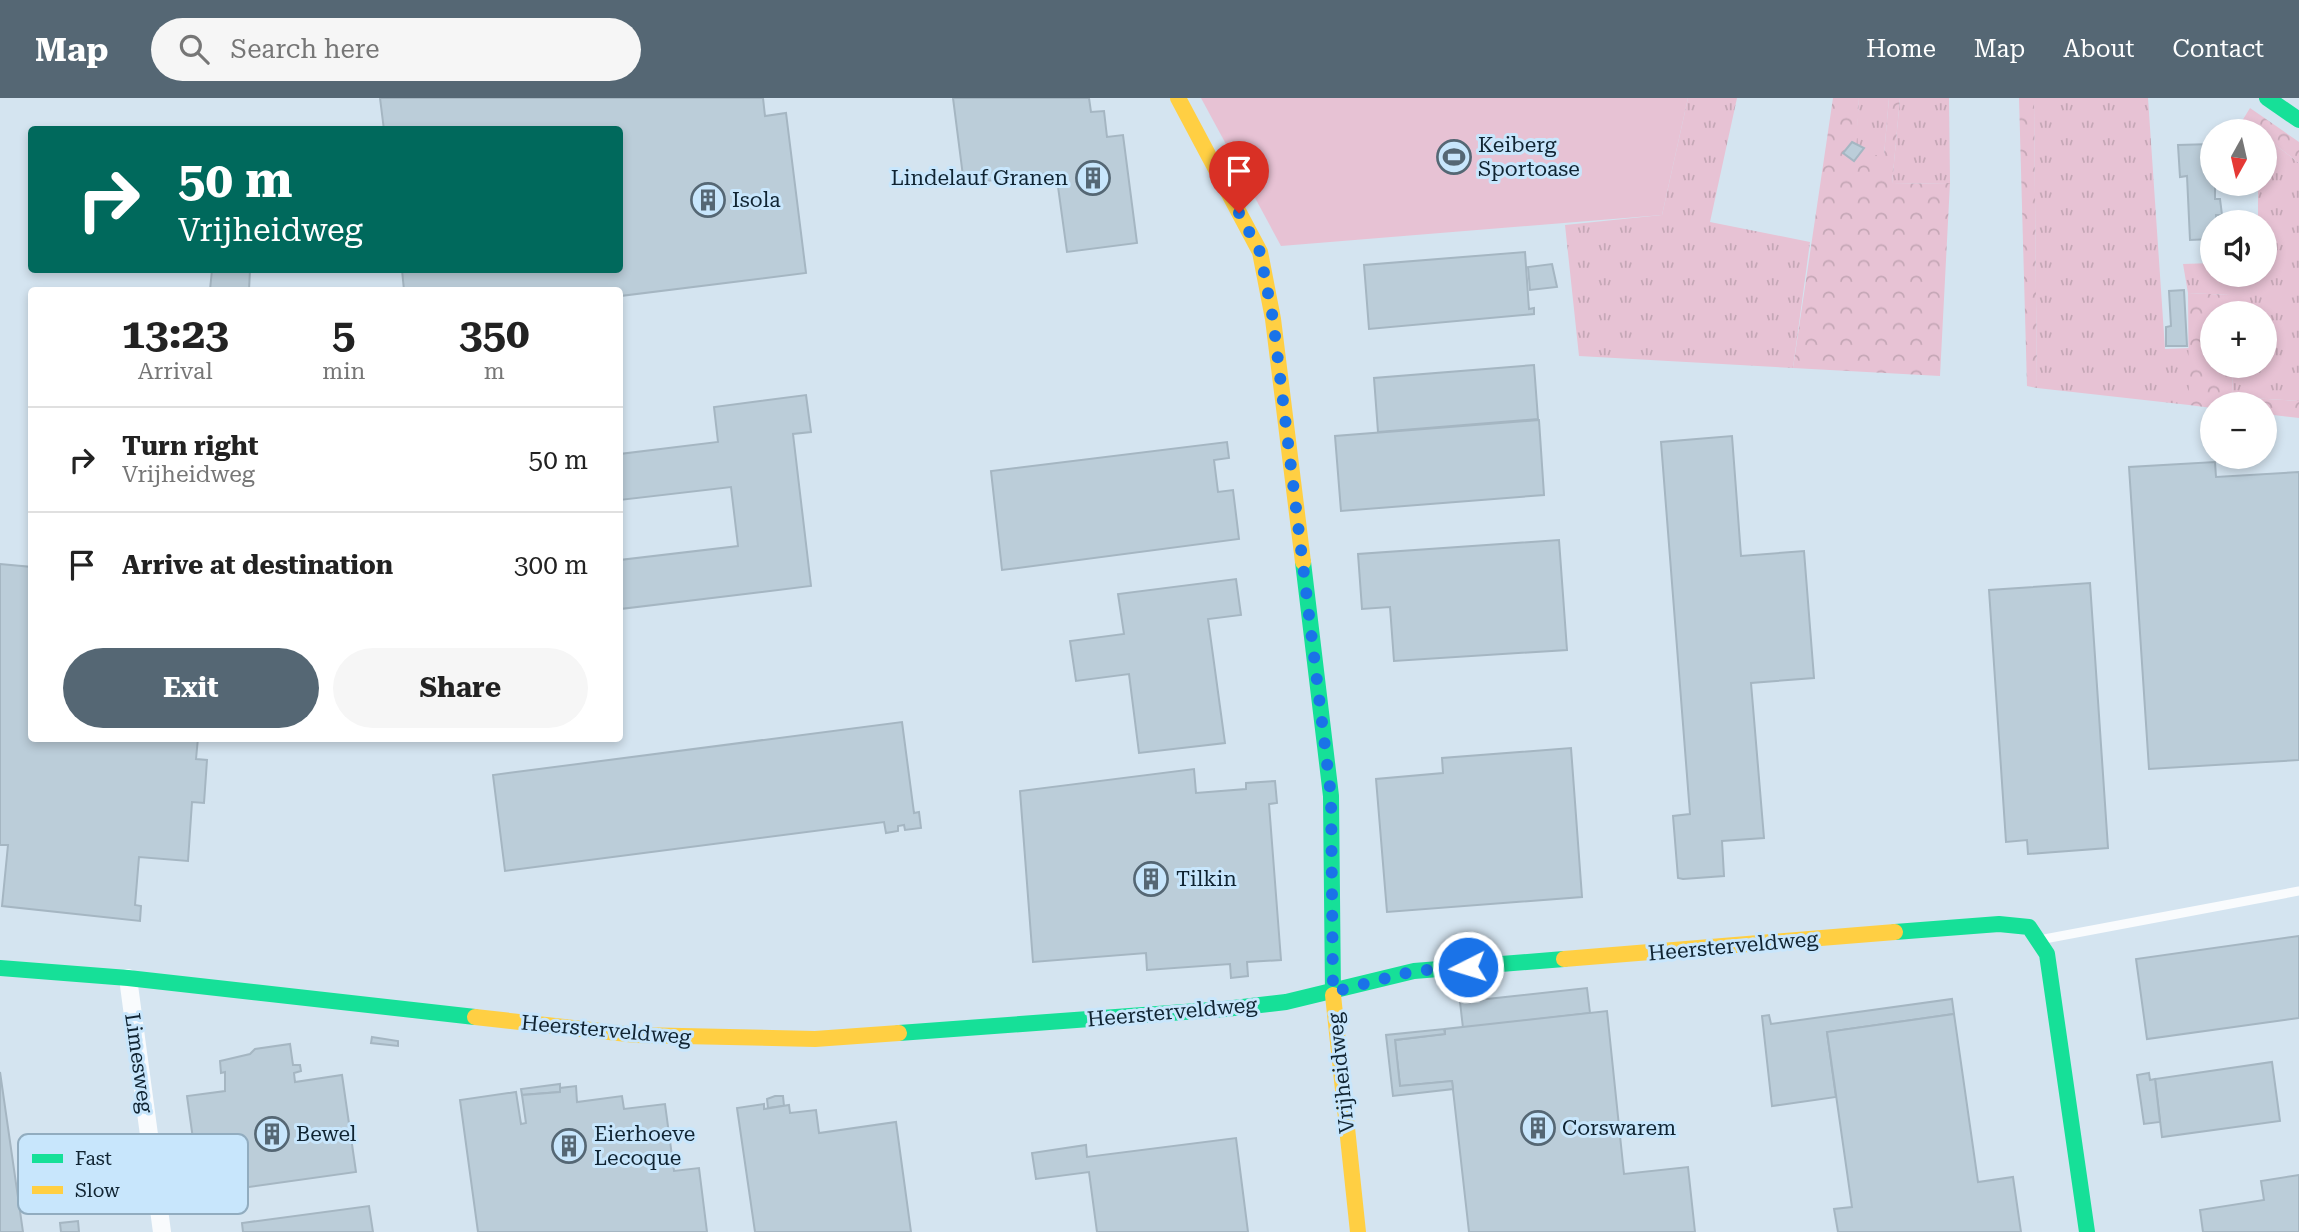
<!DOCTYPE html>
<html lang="en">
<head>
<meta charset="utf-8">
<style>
  body { margin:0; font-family:"Roboto Serif",serif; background:#f6f6f6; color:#222; height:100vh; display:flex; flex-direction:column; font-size:26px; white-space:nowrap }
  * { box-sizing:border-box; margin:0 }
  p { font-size:23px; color:#767676 }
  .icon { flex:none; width:38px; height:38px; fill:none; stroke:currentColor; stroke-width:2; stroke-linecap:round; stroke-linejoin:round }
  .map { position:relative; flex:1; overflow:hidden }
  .side { position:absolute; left:28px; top:189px; width:595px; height:455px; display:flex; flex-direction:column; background:#fff; border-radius:7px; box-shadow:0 4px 10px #0003 }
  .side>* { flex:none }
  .hud { position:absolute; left:28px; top:28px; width:595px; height:147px; border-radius:7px; box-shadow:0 4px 10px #0003; background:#00695c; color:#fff; overflow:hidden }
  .needle { width:46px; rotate:188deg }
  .buttons { position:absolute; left:2200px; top:21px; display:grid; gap:14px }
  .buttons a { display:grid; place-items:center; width:77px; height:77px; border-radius:50%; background:#fff; box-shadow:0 4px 10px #0003; font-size:35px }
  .pin { position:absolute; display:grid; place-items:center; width:60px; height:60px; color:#fff; margin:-72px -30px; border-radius:50% 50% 50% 0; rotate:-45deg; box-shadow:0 0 7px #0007 }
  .pin .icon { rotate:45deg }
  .me { position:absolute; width:77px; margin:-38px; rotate:265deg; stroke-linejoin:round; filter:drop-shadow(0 0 5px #0008) }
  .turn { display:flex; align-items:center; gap:24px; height:147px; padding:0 35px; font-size:32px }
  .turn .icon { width:91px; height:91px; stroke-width:2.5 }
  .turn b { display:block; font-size:49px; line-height:60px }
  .eta { display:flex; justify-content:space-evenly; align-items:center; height:119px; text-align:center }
  .eta b { font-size:42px; font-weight:700; line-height:49px }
  .primary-button { display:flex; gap:14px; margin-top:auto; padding:14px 35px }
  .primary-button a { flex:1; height:80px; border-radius:42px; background:#556774; color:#fff; font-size:28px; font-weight:700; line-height:80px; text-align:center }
  .primary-button a+a { background:#f6f6f6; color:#222 }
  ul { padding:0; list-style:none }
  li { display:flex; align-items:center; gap:21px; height:105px; padding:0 35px; border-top:2px solid #e0e0e0 }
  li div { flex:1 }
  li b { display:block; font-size:26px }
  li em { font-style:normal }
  header { display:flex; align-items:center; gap:42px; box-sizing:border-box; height:98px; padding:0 35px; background:#556774; color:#fff }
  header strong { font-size:33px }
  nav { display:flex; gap:38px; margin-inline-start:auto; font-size:24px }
  .search { width:490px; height:63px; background:#f6f6f6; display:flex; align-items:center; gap:18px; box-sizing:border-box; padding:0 24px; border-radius:38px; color:#767676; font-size:26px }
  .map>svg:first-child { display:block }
  .grass { fill:url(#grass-tufts) }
  .forest { fill:url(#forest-crowns) }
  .pitch { fill:#e7c2d4 }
  .building { fill:#bbcdd9; stroke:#a5b6c2; stroke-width:2 }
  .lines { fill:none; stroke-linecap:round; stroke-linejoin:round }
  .lane { stroke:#f9fbfd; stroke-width:9 }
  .street { stroke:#f9fbfd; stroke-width:18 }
  .fast { stroke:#16e098; stroke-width:16 }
  .slow { stroke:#ffcf43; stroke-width:16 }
  .route { stroke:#1a73e8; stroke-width:12; stroke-dasharray:0 21.6 }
  .labels { text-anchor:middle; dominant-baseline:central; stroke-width:6; stroke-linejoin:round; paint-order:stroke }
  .poi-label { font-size:21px; fill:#102432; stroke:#c8e6fc; text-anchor:start }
  .street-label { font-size:21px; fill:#102432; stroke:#c8e6fc }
  .key { fill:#c8e6fc; stroke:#91acbf; stroke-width:2 }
  .key-label { font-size:19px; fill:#102432 }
</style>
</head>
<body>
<header>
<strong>Map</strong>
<div class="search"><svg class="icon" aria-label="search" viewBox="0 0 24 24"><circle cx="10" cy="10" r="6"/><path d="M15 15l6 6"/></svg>Search here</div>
<nav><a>Home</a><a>Map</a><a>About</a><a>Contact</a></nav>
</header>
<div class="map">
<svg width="2299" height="1134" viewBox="0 0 2299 1134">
  <defs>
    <pattern id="grass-tufts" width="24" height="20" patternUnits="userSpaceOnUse" patternTransform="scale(1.75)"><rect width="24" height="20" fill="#e7c2d4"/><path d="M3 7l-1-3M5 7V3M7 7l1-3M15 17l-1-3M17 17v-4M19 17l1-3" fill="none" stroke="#c5a7b6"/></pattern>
    <pattern id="forest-crowns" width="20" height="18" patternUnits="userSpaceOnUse" patternTransform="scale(1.75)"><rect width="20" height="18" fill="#e7c2d4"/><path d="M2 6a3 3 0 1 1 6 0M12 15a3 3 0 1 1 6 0" fill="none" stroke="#c5a7b6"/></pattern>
  </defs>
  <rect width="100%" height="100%" fill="#d4e4f0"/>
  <!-- grass -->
  <g class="grass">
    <polygon points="1688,0 1737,0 1710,124 1810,144 1793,270 1579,258 1565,127 1662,117"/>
    <polygon points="1859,0 1889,0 1884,57 1855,57"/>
    <polygon points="1900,0 1949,0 1950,85 1892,86"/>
    <polygon points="2034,0 2148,0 2165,251 2191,250 2189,307 2037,290"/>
    <polygon points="2265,39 2299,65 2299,303 2233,299 2232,268 2264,268 2264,215 2231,215 2230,197 2188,195 2183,166 2212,165 2212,177 2264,177 2264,124 2258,124 2258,86 2264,86"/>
  </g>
  <!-- forest -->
  <g class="forest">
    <polygon points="1833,0 1859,0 1856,57 1884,57 1889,0 1900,0 1892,86 1950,85 1940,278 1793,270"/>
    <polygon points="2019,0 2034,0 2037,290 2027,288"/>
    <polygon points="2250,10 2299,44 2299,65 2265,39 2264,33 2256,33 2242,23"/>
    <polygon points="2188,195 2231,197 2231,215 2212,215 2212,268 2232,268 2233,299 2299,303 2299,320 2265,316 2264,306 2212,306 2212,310 2189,307"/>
  </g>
  <!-- pitch -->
  <polygon class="pitch" points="1201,0 1688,0 1662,117 1281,148"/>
  <!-- building -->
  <g class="building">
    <polygon points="380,0 763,0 765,18 786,15 806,175 620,198 620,192 404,192 402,172 620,172 620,32 384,32"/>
    <polygon points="953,0 1089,0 1091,14 1104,13 1107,39 1123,37 1137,145 1067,154 1056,74 964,86"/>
    <polygon points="1852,44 1864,50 1854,63 1843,55"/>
    <polygon points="2212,46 2212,86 2215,86 2215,101 2220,101 2222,117 2216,117 2216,124 2212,124 2212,141 2190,142 2187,78 2180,79 2178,47"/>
    <polygon points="1525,154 1529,211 1534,210 1534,216 1369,231 1364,167"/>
    <polygon points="1552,166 1557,189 1530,192 1528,169"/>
    <polygon points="212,172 250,172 249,192 210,192"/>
    <polygon points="2184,192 2187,248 2166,248 2166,229 2171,228 2169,193"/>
    <polygon points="1534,267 1538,321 1378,334 1374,280"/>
    <polygon points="806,297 811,334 793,336 811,488 620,511 620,462 738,448 731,389 620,402 620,356 718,344 714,309"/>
    <polygon points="1539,322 1544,397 1341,413 1335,338"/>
    <polygon points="1732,338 1741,458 1804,453 1814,580 1751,585 1764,740 1722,743 1724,778 1683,781 1678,780 1673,718 1690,716 1661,344"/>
    <polygon points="1227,344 1229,360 1214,362 1218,394 1233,392 1239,441 1002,472 991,373"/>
    <polygon points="2215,364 2216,379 2299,374 2299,662 2149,671 2129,369"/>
    <polygon points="1559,442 1567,552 1394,563 1390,509 1362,511 1358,456"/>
    <polygon points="0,466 32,469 32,640 198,640 196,661 207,662 204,705 192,704 188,763 139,759 135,807 141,808 140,823 2,808 8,747 0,747"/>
    <polygon points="1236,481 1241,517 1208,521 1225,645 1139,655 1129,576 1076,583 1070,543 1124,536 1118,496"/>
    <polygon points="2090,485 2108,750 2028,756 2027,742 2006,744 1989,492"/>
    <polygon points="902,624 914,715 919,714 921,730 905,732 904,727 898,728 898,733 886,735 884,724 505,773 493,677"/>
    <polygon points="1571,650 1582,799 1387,814 1376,681 1443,675 1442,660"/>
    <polygon points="1194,671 1196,695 1246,691 1246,685 1275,683 1277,705 1269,706 1281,862 1247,864 1248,878 1231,880 1230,866 1147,872 1146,855 1033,864 1020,693"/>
    <polygon points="2299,838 2299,920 2147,941 2136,861"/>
    <polygon points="1587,890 1590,915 1463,930 1460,904"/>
    <polygon points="1952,901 1954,916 1827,934 1836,999 1772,1008 1762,918 1769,917 1771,926"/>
    <polygon points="1607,913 1624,1076 1688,1069 1695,1134 1469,1134 1452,983 1400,988 1395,942 1445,936 1445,931"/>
    <polygon points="1954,916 1978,1084 2013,1079 2021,1134 1838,1134 1834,1111 1852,1109 1827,934"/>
    <polygon points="1444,931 1445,936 1395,942 1400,988 1452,983 1453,991 1393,998 1386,937"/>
    <polygon points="372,939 398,943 398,948 371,945"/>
    <polygon points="290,946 293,967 300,967 301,973 294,975 295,984 342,977 356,1074 213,1094 199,1084 187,998 225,993 225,974 221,975 220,963 250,956 255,951"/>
    <polygon points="2272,964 2280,1023 2162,1039 2155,981"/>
    <polygon points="0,974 23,1134 0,1134"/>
    <polygon points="2149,975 2150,982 2155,981 2160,1024 2144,1026 2137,977"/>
    <polygon points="560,986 560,994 522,997 521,991"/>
    <polygon points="576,988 577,1004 622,998 624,1011 665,1006 674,1073 699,1070 707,1134 478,1134 460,1002 516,994 521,1026 526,1025 522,997 560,994 560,990"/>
    <polygon points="775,998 783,998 784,1008 768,1010 767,1001"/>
    <polygon points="764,1006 764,1011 789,1007 790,1015 816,1012 819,1035 896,1024 911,1134 755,1134 737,1010"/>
    <polygon points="1236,1040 1248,1134 1097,1134 1089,1074 1036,1081 1032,1055 1086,1047 1087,1059"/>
    <polygon points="2299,1077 2299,1134 2203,1134 2200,1112 2264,1102 2261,1083"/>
    <polygon points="369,1108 373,1134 243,1134 242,1125"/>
    <polygon points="78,1123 79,1134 61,1134 60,1125"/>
  </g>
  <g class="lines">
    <!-- lane -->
    <polyline class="lane" points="2039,842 2299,793"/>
    <!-- street -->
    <polyline class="street" points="128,880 162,1134"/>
    <!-- fast -->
    <g class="fast">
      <polyline points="2267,0 2299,22"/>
      <polyline points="1303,464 1331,698 1333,897"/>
      <polyline points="1895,834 1999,826 2029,829 2047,856 2087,1134"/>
      <polyline points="0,870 128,880 475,919"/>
      <polyline points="899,935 1225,911 1286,904 1414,873 1564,861"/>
    </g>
    <!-- slow -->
    <g class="slow">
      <polyline points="1178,0 1260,154 1273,221 1303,464"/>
      <polyline points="1564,861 1895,834"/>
      <polyline points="1333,897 1358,1134"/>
      <polyline points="475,919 636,937 815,941 899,935"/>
    </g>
  </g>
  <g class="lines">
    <!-- route -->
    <polyline class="route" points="1239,115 1260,154 1273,221 1331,698 1333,894 1414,873 1468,869"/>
  </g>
  <!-- icons -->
  <defs>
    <g id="stadium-ring" transform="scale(1.75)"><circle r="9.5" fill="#c8e6fc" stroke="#556774" stroke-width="1.5"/><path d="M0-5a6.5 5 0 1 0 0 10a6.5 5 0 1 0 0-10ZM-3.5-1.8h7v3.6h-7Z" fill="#556774"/></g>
    <g id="building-ring" transform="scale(1.75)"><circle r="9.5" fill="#c8e6fc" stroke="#556774" stroke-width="1.5"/><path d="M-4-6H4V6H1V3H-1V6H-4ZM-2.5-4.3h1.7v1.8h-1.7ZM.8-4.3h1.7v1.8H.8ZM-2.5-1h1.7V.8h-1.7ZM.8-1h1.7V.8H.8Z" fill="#556774"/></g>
  </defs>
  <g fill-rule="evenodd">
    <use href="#stadium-ring" x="1454" y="59"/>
    <use href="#building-ring" x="1093" y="80"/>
    <use href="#building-ring" x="708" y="102"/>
    <use href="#building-ring" x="1151" y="781"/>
    <use href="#building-ring" x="1538" y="1030"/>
    <use href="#building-ring" x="272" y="1036"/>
    <use href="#building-ring" x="569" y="1048"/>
  </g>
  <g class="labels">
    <!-- poi labels -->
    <g class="poi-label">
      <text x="1478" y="47">Keiberg<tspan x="1478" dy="24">Sportoase</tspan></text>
      <text x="1068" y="80" text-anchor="end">Lindelauf Granen</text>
      <text x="732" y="102">Isola</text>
      <text x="1176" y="781">Tilkin</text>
      <text x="1562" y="1030">Corswarem</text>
      <text x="296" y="1036">Bewel</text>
      <text x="594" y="1036">Eierhoeve<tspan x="594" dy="24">Lecoque</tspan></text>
    </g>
    <!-- street labels -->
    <g class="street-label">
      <text transform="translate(1733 848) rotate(-5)">Heersterveldweg</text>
      <text transform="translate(1172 914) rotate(-5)">Heersterveldweg</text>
      <text transform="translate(606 932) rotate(5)">Heersterveldweg</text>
      <text transform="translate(139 965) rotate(82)">Limesweg</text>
      <text transform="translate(1341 975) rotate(-96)">Vrijheidweg</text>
    </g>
  </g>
  <!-- legend -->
  <rect x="18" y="1036" width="230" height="80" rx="10" class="key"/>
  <rect x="32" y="1056" width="31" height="9" fill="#16e098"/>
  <rect x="32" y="1088" width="31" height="8" fill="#ffcf43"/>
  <g class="key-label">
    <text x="75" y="1067">Fast</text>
    <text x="75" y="1099">Slow</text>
  </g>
</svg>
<div class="buttons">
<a><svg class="needle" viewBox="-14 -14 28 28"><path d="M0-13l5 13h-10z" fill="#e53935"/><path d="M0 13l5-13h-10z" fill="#767676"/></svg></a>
<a><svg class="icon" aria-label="sound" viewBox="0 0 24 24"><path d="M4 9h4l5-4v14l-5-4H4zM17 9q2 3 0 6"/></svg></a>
<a>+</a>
<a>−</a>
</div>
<div class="pin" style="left:1239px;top:115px;background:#d93025"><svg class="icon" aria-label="arrive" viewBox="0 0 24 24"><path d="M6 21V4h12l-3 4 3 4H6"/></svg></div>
<svg class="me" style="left:1468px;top:869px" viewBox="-20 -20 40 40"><circle r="17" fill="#1a73e8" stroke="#fff" stroke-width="3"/><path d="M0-11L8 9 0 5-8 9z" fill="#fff"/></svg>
<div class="hud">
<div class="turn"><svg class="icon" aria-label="right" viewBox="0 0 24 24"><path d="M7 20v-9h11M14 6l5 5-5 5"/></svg><div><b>50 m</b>Vrijheidweg</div></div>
</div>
<section class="side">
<div class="eta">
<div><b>13:23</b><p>Arrival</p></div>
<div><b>5</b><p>min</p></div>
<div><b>350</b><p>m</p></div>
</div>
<ul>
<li><svg class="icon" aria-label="right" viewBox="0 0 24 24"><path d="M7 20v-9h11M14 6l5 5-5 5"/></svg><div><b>Turn right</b><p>Vrijheidweg</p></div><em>50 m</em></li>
<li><svg class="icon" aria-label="arrive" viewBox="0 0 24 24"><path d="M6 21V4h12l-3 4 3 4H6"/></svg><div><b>Arrive at destination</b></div><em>300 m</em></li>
</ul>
<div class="primary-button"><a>Exit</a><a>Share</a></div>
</section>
</div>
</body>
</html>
